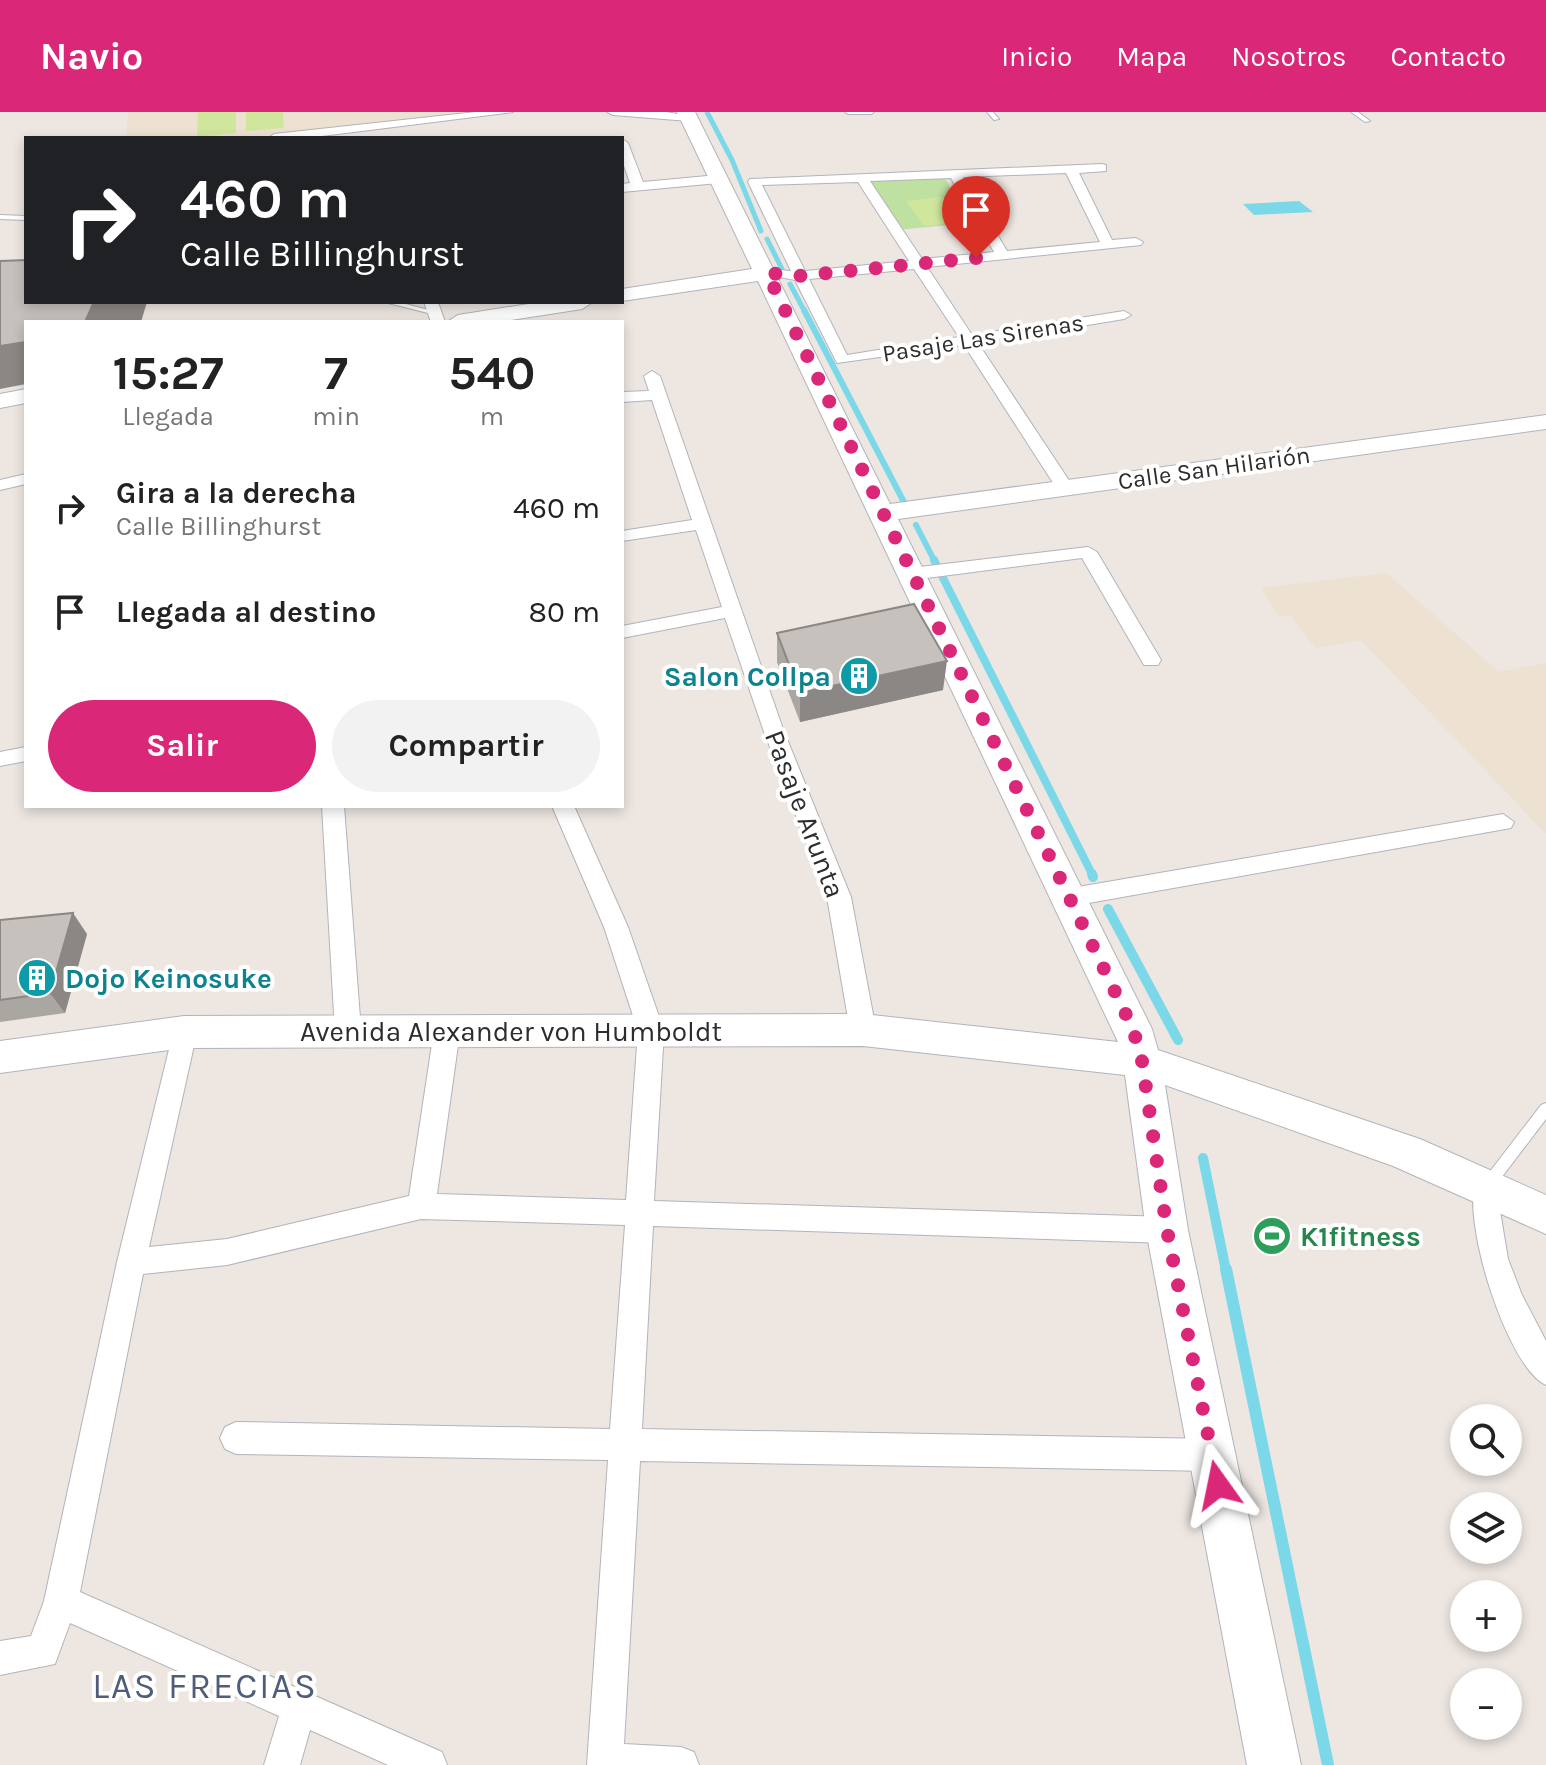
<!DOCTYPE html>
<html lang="es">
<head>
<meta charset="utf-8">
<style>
  body { margin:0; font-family:Karla,sans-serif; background:#f2f2f2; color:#222; height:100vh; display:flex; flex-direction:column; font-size:30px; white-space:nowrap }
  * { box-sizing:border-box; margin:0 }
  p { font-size:26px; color:#767676 }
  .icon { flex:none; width:44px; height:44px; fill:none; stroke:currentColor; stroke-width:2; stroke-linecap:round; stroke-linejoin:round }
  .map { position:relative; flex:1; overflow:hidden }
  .sheet { position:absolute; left:24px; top:208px; width:600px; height:488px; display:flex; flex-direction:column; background:#fff; border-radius:0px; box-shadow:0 4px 12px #0003 }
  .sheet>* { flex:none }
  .guide { position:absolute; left:24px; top:24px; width:600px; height:168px; border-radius:0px; box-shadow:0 4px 12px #0003; background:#202124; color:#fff; overflow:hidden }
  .fabs { position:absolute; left:1450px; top:1292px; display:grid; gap:16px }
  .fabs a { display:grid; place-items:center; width:72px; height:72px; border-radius:50%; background:#fff; box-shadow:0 4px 12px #0003; font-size:40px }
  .pin { position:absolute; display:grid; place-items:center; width:68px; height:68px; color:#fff; margin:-82px -34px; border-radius:50% 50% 50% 0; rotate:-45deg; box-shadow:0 0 8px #0007 }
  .pin .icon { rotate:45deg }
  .me { position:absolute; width:88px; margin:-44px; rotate:348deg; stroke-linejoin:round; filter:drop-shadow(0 0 6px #0008) }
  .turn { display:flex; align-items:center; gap:28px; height:168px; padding:0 24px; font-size:36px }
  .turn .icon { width:104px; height:104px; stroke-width:2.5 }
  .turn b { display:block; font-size:56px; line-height:68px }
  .eta { display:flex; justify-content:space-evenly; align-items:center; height:136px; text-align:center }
  .eta b { font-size:48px; font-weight:700; line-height:56px }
  .button { display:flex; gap:16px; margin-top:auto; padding:16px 24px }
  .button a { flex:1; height:92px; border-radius:48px; background:#db2777; color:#fff; font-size:32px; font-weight:700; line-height:92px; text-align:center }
  .button a+a { background:#f2f2f2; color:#222 }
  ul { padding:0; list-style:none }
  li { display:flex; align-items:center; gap:24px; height:104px; padding:0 24px }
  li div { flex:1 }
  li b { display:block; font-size:30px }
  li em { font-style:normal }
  header { display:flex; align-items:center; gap:48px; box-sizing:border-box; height:112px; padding:0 40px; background:#db2777; color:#fff }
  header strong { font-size:38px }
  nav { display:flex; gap:44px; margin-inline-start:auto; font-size:28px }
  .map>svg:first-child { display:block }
  .education { fill:#ede1d1 }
  .green { fill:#bee0a1 }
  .pitch { fill:#d0e69d }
  .water { fill:#7bd8e8 }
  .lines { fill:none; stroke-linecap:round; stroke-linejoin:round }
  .stream-far4 { stroke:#7bd8e8; stroke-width:5 }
  .stream-far3 { stroke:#7bd8e8; stroke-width:6 }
  .stream-far2 { stroke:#7bd8e8; stroke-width:8 }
  .stream-far1 { stroke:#7bd8e8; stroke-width:10 }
  .stream { stroke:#7bd8e8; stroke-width:12 }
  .lane-casing { stroke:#b1b4bc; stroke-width:2 }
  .street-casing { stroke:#b1b4bc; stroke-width:2 }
  .secondary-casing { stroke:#b1b4bc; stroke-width:2 }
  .lane { fill:#fff; fill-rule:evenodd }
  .street { fill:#fff; fill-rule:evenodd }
  .secondary { fill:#fff; fill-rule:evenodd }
  .wall { fill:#aaa6a2 }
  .shaded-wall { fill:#8b8784 }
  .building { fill:#c6c1bc; stroke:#8b8784; stroke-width:2 }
  .route { stroke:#db2777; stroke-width:14; stroke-dasharray:0 25.2 }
  .labels { text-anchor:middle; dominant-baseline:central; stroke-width:8; stroke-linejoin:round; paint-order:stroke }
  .far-street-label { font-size:24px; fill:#2d2d2d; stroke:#fff }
  .culture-label { font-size:28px; font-weight:bold; fill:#0d838f; stroke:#fff; text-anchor:end }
  .street-label { font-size:28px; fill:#2d2d2d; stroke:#fff }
  .leisure-label { font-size:28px; font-weight:bold; fill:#27864d; stroke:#fff; text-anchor:start }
  .near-neighbourhood-label { font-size:36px; letter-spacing:2px; fill:#4f5d7b; stroke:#fff }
</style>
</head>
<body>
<header>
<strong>Navio</strong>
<nav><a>Inicio</a><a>Mapa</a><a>Nosotros</a><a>Contacto</a></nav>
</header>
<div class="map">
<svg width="1546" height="1653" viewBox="0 0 1546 1653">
  <rect width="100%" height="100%" fill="#ede6e1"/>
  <!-- education -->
  <g class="education">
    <polygon points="128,0 474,0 234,26 126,26"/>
    <polygon points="1386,461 1499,560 1546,551 1546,722 1361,528 1315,536 1291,503 1279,504 1261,476"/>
  </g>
  <!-- green -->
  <polygon class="green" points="944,64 969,111 897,118 864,66"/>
  <!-- pitch -->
  <g class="pitch">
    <polygon points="198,0 236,0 236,21 197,25"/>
    <polygon points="246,0 283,0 284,16 246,19"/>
    <polygon points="942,85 962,110 924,114 906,89"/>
  </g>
  <!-- water -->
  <polygon class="water" points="1299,89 1313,100 1254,103 1243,92"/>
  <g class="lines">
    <!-- stream-far4 -->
    <g class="stream-far4">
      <polyline points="707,0 732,48 761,119"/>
      <polyline points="767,127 783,159"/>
      <polyline points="790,172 805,200"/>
    </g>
    <!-- stream-far3 -->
    <g class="stream-far3">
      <polyline points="804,198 906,394"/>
      <polyline points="916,413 935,450"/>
    </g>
    <!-- stream-far2 -->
    <polyline class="stream-far2" points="934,448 1093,764"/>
    <!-- stream-far1 -->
    <g class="stream-far1">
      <polyline points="1092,762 1093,765"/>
      <polyline points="1108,797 1178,928"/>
      <polyline points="1203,1046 1226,1159"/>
    </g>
    <!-- stream -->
    <polyline class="stream" points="1226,1157 1328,1653"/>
    <!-- lane casing -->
    <g class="lane-casing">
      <g id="lane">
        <polygon points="845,0 874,0 871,2 848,2"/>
        <polygon points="987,0 993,0 999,7 994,8"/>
        <polygon points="1351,0 1358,0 1370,9 1365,10"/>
        <polygon points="0,103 26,104 26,108 0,107"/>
        <polygon points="384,190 398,190 440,201 436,203"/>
        <polygon points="1546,991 1546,1007 1492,1078 1487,1080 1482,1078 1480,1074 1482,1070 1541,993"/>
      </g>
    </g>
    <!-- street casing -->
    <g class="street-casing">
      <g id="street">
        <polygon points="476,0 513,0 306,26 268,26 274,22"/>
        <polygon points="607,0 666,0 695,5 689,9 613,3"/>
        <polygon points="622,27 628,31 643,70 718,63 724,67 718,71 622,80 622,72 630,71 622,48"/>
        <path d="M1102,52L1106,53V59L1079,61L1112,128L1136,126L1143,130L1141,133L927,155L972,223L1124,199L1131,203L1124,207L978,231L1074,376L1071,380H1059L964,233L837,251L795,168L760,161L767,157L791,159L748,70L750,67ZM1066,61L1100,130L1007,139L963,65ZM951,66L994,140L922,147L870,69ZM858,70L909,149L805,159L762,73ZM914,157L959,225L847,243L809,167Z"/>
        <polygon points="424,190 438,190 445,210 431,210"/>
        <polygon points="652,259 660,264 783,617 851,785 876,918 872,925 863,928 854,925 850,918 827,785 763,617 725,506 622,526 622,514 722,495 696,418 622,429 622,419 692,408 652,288 622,290 622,280 649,279 644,264"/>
        <polygon points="26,362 26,372 0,378 0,368"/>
        <polygon points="1088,435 1097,440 1161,548 1158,553 1144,553 1082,446 911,468 902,462 911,456"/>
        <polygon points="26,635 26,649 0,654 0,640"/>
        <polygon points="322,694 344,694 361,919 357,926 348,929 339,926 335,919"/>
        <polygon points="552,694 574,694 628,815 664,919 654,1089 1167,1105 1177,1109 1181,1118 1177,1127 1167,1131 653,1114 642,1317 1212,1327 1223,1332 1228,1343 1223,1354 1212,1359 640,1349 624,1632 681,1635 694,1640 699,1653 587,1653 608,1348 236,1342 225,1337 220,1326 225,1315 236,1310 610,1317 625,1113 421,1107 227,1153 143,1162 80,1480 442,1640 447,1653 388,1653 310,1618 300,1653 264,1653 279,1604 70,1511 55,1552 0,1563 0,1529 31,1524 44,1489 117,1150 175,913 184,910 193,913 197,920 149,1135 227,1127 409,1084 434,919 438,912 447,909 456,912 460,919 437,1082 626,1088 638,919 604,815"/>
        <polygon points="1503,702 1514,710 1511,716 1066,795 1058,792 1054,786 1058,780 1066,777"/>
        <path d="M1487,1062L1497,1065L1501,1074L1500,1099L1508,1147L1522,1183L1546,1229V1273C1508,1257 1459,1105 1477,1065Z"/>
      </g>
    </g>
    <!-- secondary casing -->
    <g class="secondary-casing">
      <g id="secondary">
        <polygon points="677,0 695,0 890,392 1546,303 1546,317 898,407 1152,917 1158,938 1420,1027 1546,1083 1546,1122 1393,1054 1165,973 1188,1118 1301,1653 1247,1653 1146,1118 1125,963 863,934 184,936 0,961 0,929 184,904 863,902 1118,930 758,169 622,189 622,177 752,157"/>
        <polygon points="541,190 593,190 582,197 499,210 447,210 458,203"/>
        <polygon points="26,277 26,291 0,296 0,282"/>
      </g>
    </g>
    <!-- lane -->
    <use href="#lane" class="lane"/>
    <!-- street -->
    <use href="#street" class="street"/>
    <!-- secondary -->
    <use href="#secondary" class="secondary"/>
  </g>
  <!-- wall -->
  <g class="wall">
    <polygon points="777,521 943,578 800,610 777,550"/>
    <polygon points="0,808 87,822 65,901 0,910"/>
  </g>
  <!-- shaded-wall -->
  <g class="shaded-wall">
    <polygon points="94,190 147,190 141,210 85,210"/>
    <polygon points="26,230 26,272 0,277 0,234"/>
    <polygon points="947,549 943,578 800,610 800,581"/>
    <polygon points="73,801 87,822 65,901 50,881"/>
  </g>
  <!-- building -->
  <g class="building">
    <polygon points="26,148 26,190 94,190 85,210 26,210 26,230 0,234 0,149"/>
    <polygon points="914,492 947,549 800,581 777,521"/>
    <polygon points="73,801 50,881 0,888 0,808"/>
  </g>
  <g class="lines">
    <!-- route -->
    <polyline class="route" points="976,146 799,164 767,161 1133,917 1142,949 1167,1118 1218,1373"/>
  </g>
  <!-- icons -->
  <defs>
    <g id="building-disc" transform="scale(2)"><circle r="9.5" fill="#0f9aa8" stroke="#fff"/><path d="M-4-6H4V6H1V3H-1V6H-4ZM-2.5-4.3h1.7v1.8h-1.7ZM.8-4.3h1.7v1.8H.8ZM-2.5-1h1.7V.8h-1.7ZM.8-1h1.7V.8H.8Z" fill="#fff"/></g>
    <g id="stadium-disc" transform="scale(2)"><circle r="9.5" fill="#2e9e5b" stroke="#fff"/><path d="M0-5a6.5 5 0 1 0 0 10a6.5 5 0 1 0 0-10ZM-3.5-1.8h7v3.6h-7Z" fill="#fff"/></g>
  </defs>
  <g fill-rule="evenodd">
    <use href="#building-disc" x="859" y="564"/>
    <use href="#building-disc" x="37" y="866"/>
    <use href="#stadium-disc" x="1272" y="1124"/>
  </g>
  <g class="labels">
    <!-- far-street labels -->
    <g class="far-street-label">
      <text transform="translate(983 226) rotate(-9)">Pasaje Las Sirenas</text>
      <text transform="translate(1214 356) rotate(-8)">Calle San Hilarión</text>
    </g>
    <!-- culture labels -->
    <g class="culture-label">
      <text x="831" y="564">Salon Collpa</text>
      <text x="65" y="866" text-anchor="start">Dojo Keinosuke</text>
    </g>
    <!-- street labels -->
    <g class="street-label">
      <text transform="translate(805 702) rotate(69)">Pasaje Arunta</text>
      <text x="511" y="919">Avenida Alexander von Humboldt</text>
    </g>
    <!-- leisure labels -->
    <g class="leisure-label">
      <text x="1300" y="1124">K1fitness</text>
    </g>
    <!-- near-neighbourhood labels -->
    <g class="near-neighbourhood-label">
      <text x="205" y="1574">LAS FRECIAS</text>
    </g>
  </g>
</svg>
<div class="fabs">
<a><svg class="icon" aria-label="search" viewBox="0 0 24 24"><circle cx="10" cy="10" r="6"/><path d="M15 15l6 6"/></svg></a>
<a><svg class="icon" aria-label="layers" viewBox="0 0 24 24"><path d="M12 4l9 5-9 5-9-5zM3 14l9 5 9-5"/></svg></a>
<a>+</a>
<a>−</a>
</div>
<div class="pin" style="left:976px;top:146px;background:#d93025"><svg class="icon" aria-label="arrive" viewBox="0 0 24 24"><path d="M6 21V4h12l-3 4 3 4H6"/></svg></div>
<svg class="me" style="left:1218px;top:1373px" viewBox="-20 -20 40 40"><path d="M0-17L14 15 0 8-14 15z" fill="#db2777" stroke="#fff" stroke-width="4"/></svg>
<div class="guide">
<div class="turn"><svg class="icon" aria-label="right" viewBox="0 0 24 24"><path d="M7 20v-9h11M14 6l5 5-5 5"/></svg><div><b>460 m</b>Calle Billinghurst</div></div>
</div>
<section class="sheet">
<div class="eta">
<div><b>15:27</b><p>Llegada</p></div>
<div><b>7</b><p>min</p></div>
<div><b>540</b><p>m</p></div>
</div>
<ul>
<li><svg class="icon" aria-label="right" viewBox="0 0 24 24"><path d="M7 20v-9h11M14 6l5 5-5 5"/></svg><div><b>Gira a la derecha</b><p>Calle Billinghurst</p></div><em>460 m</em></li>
<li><svg class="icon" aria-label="arrive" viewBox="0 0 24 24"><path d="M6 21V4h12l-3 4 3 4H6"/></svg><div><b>Llegada al destino</b></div><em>80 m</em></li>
</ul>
<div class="button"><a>Salir</a><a>Compartir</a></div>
</section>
</div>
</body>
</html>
